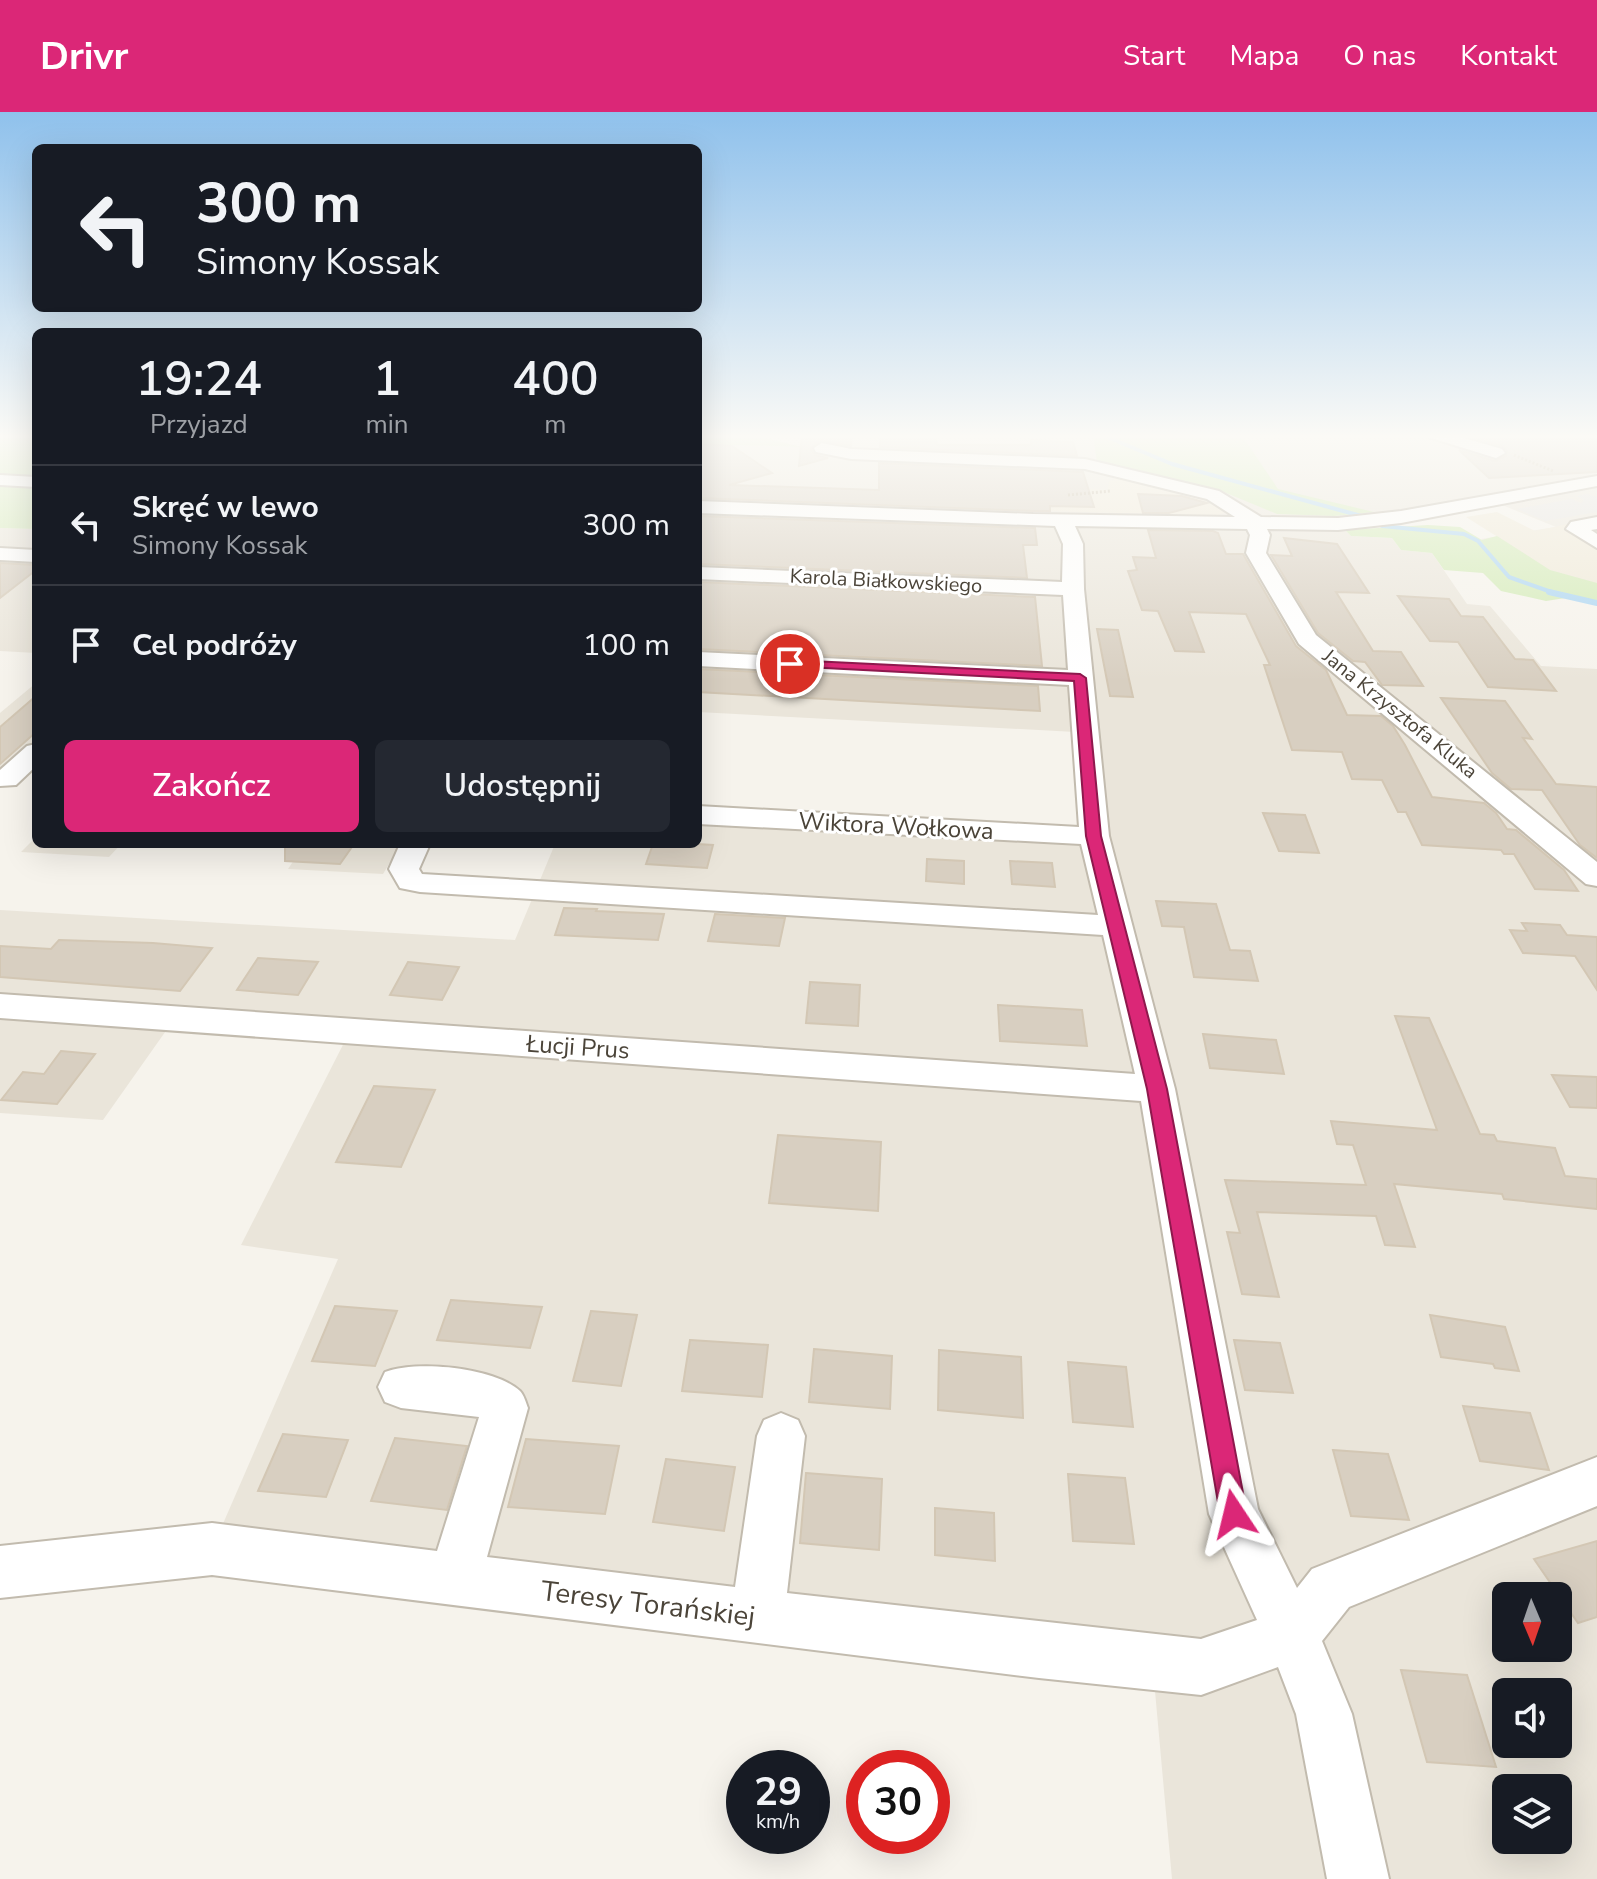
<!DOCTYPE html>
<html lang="pl">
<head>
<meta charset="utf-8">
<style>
  body { margin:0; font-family:"Nunito Sans",sans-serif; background:#242831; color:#f1f3f6; height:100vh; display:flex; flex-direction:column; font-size:30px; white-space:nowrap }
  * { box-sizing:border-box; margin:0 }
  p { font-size:26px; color:#9ea1a6 }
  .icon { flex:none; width:44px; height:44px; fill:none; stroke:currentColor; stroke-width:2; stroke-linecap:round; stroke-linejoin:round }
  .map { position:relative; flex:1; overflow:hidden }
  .drawer { position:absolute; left:32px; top:216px; width:670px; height:520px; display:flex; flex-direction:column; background:#171b24; border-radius:12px; box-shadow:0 8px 32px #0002 }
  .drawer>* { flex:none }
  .banner { position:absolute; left:32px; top:32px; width:670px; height:168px; border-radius:12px; box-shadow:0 8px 32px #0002; background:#171b24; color:#f1f3f6; overflow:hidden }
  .needle { width:52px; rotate:178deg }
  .controls { position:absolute; left:1492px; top:1470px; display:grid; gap:16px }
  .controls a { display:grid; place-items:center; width:80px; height:80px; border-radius:12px; background:#171b24; box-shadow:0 8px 32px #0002; font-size:40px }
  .speed { position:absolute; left:726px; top:1638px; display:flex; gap:16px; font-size:40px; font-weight:700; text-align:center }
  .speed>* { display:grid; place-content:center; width:104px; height:104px; border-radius:50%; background:#171b24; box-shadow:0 8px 32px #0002; line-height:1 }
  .speed small { font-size:20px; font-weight:400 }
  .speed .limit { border:12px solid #d22; background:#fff; color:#111 }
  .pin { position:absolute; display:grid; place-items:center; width:68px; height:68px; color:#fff; margin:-34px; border:4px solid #fff; border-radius:50%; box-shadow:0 2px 8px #0007 }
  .me { position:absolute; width:88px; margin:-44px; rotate:350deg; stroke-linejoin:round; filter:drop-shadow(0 0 6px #0008) }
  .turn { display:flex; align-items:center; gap:28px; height:168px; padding:0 32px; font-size:36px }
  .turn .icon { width:104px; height:104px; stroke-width:2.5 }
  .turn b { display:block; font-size:56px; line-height:68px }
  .eta { display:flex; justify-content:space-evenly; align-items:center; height:136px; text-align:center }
  .eta b { font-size:48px; font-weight:600; line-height:56px }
  .button { display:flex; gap:16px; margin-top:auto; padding:16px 32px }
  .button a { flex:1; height:92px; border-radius:12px; background:#db2777; color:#fff; font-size:32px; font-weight:600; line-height:92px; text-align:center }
  .button a+a { background:#242831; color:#f1f3f6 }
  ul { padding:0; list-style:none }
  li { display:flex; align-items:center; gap:24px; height:120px; padding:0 32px; border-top:2px solid #363941 }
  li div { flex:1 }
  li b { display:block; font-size:30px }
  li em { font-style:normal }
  header { display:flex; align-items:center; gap:48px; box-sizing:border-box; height:112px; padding:0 40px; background:#db2777; color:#fff }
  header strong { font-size:38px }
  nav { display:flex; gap:44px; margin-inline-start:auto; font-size:28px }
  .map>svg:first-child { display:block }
  .residential { fill:#eae5da; fill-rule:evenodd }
  .education { fill:#efe8d6 }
  .green { fill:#d2eab5 }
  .parking { fill:#e5e3e0 }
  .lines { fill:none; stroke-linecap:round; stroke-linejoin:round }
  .stream-far1 { stroke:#a9d4f2; stroke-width:4 }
  .stream { stroke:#a9d4f2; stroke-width:6 }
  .building { fill:#d8cfc1; stroke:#d3c7b4; stroke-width:2 }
  .minor-casing { stroke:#c2bbae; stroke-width:4 }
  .path { stroke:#c4b79f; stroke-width:3; stroke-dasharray:2 2; stroke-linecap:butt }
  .minor { fill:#fff; fill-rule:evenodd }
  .route { fill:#db2777; stroke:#8e194d; stroke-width:2 }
  .labels { text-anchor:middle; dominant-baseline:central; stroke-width:6; stroke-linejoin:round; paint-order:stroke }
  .far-street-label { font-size:20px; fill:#4b4439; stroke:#fff }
  .street-label { font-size:24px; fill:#4b4439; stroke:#fff }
  .near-street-label { font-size:28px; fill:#4b4439; stroke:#fff }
</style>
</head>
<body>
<header>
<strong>Drivr</strong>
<nav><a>Start</a><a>Mapa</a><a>O nas</a><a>Kontakt</a></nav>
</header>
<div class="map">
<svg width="1597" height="1767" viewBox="0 0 1597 1767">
  <rect width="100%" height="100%" fill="#f6f3ec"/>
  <!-- residential -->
  <g class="residential">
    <path d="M777,322H1597V488L1512,463L1481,427L1556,415L1490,388L1338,412L1351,424L1392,426L1401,438L1432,441L1467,492L1490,494L1541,554L1597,557V1767H1172L1153,1557L212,1437L338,1147L241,1133L350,919L175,906L103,1008L0,1001V798L515,828L555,732H698V703L1086,724L1075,620L698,600V332L802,335L813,331ZM1506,1484H1558V1536H1506ZM1506,1580H1558V1632H1506ZM1506,1676H1558V1728H1506Z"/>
    <polygon points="0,416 36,417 36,541 0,539"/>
    <polygon points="36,571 36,660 0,657 0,601"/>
    <polygon points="36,725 36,732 121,732 109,745 21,740"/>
    <polygon points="305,732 401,732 383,762 288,757"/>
  </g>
  <!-- education -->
  <g class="education">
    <polygon points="1112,362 1191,381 1217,391 1224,400 1217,404 1016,398 1085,377 1108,378 1109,370 1114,367"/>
    <polygon points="1497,400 1535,419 1597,406 1597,471 1550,458 1466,405"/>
  </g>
  <!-- green -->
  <g class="green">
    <polygon points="0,322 36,322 36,365 0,364"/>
    <polygon points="698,322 749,322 802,335 698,332"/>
    <polygon points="1093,322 1241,322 1278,377 1374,400 1334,404 1277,402 1219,378 1097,351"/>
    <polygon points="0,369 36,372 36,417 0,416"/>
    <polygon points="1428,413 1460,415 1482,428 1497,424 1550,458 1597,471 1597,491 1572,485 1546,489 1501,479 1483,461 1444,458 1432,441 1401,438 1392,426 1351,424 1345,418"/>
  </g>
  <!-- parking -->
  <polygon class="parking" points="1587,382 1597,385 1597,400 1545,409 1517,397 1571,387 1581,391 1584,388 1577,384"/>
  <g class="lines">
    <!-- stream-far1 -->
    <g class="stream-far1">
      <polyline points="1100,322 1172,352 1365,405"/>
      <polyline points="1382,414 1464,422 1478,429 1509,465 1557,482"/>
    </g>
    <!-- stream -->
    <polyline class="stream" points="1549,480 1597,491"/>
  </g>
  <!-- building -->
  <g class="building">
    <polygon points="802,322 852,322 851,334 820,328 811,337 815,343 828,346 799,354"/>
    <polygon points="1459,322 1579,322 1597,327 1597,360 1489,366 1459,338 1495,349 1506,344 1507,339 1503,334"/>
    <polygon points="880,324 936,325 937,333 1031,333 1031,328 1073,330 1077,344 880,335"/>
    <polygon points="698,332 732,334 772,361 729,373 879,378 879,351 1083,360 1094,395 1050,394 1050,399 1033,399 698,386"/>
    <polygon points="1138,382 1182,384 1207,391 1169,401 1143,401"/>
    <polygon points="698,404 1035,416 1037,433 1023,433 1027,466 698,452"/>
    <polygon points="1148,418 1213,419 1218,421 1226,442 1243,442 1296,534 1326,558 1347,603 1381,604 1393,614 1405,633 1432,685 1484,691 1496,701 1507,717 1516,718 1564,758 1578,779 1535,777 1514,742 1504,742 1501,738 1422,733 1406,700 1398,700 1382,668 1352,667 1342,640 1292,638 1264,553 1270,553 1246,502 1189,500 1204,540 1175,539 1158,499 1142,498 1128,459 1137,458 1133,445 1156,446"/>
    <polygon points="1284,426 1337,432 1369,481 1336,480 1373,539 1401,540 1423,574 1382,573 1365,550 1353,549 1318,521 1271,443 1292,444"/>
    <polygon points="0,451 36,453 36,458 0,486"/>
    <polygon points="698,470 1035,485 1042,554 698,537"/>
    <polygon points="1398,484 1449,487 1461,504 1483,505 1515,547 1533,548 1556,579 1488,575 1458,530 1430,529"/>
    <polygon points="1097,517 1118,518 1133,585 1110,584"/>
    <polygon points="698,557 1038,574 1040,599 698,580"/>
    <polygon points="36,584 36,620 0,652 0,615"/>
    <polygon points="1441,586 1505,589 1532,627 1523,626 1556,672 1597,675 1597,746 1580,733 1542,678 1511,677 1492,661"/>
    <polygon points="1263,701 1305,703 1319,741 1279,739"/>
    <polygon points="285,732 354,732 340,752 285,749"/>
    <polygon points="653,732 697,732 713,733 707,756 646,752"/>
    <polygon points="927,747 964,749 964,772 926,769"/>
    <polygon points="1010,749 1052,751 1055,775 1012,772"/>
    <polygon points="1156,789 1216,792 1230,838 1250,839 1258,869 1194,865 1184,815 1162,814"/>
    <polygon points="564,796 597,797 596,799 664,802 658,828 555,823"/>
    <polygon points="715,802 785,806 779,834 708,829"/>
    <polygon points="1522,811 1560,813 1567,823 1597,825 1597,878 1575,844 1523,841 1510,818 1527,819"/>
    <polygon points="59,828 153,831 212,836 180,879 0,865 0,834 51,837"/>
    <polygon points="258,846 318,850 298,883 237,878"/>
    <polygon points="408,850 459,855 442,888 390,883"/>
    <polygon points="810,870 860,873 858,914 806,911"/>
    <polygon points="998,893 1082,898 1087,934 1000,929"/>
    <polygon points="1395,904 1429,906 1480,1022 1494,1023 1497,1029 1555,1036 1565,1064 1597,1067 1597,1097 1504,1087 1502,1082 1394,1072 1415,1135 1385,1133 1376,1104 1257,1100 1279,1185 1242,1182 1227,1120 1240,1121 1225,1068 1366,1073 1353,1033 1337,1032 1331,1009 1437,1018"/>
    <polygon points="1203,922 1276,928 1284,962 1210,956"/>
    <polygon points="61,939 95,942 57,992 1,988 23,960 44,962"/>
    <polygon points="1552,963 1597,965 1597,996 1570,995"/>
    <polygon points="374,974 435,978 401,1055 336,1050"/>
    <polygon points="778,1023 881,1030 878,1099 769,1091"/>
    <polygon points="451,1188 542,1195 530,1236 437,1228"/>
    <polygon points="335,1194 397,1199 375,1254 312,1249"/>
    <polygon points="591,1199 637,1203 621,1274 573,1269"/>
    <polygon points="1430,1203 1505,1215 1519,1259 1495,1256 1493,1252 1441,1245"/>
    <polygon points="690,1228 768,1233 762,1285 682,1279"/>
    <polygon points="1234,1228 1280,1231 1293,1281 1245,1278"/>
    <polygon points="814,1237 892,1244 890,1297 809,1290"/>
    <polygon points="939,1238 1021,1245 1023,1306 938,1298"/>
    <polygon points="1068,1250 1126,1255 1133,1315 1073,1310"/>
    <polygon points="1463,1294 1530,1301 1549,1358 1480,1349"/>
    <polygon points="283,1322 348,1328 326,1385 258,1379"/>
    <polygon points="395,1326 467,1334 447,1398 371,1389"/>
    <polygon points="526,1327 619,1334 605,1402 508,1395"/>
    <polygon points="1333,1338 1388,1342 1409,1408 1351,1404"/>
    <polygon points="666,1347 735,1355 724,1419 653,1410"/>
    <polygon points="806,1361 882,1367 879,1438 800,1431"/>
    <polygon points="1068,1362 1125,1366 1134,1432 1073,1429"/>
    <polygon points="935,1396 994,1401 995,1449 935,1443"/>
    <polygon points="1597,1429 1597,1505 1578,1511 1534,1447"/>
    <polygon points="1401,1558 1467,1563 1496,1655 1427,1650"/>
  </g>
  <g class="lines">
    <!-- minor casing -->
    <g class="minor-casing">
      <g id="minor">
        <polygon points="1426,322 1450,322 1502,337 1505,341 1496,346 1428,325"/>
        <path d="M822,331L851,337L1085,347L1219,379L1261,405L1338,406L1401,399L1597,364V374L1401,411L1338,418L1267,417L1270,423L1266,441L1316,523L1597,750V774L1586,772L1299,532L1246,441L1250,423L1247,417L1075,414L1083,432L1084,477L1109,724L1175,977L1258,1397L1297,1476L1312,1457L1597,1345V1394L1349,1495L1322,1529L1352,1602L1389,1767H1327L1296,1602L1278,1555L1201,1583L1039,1566L212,1463L0,1486V1434L212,1411L437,1439L479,1305L401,1296L385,1290L378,1275L385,1260C416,1248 494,1255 520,1279C524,1283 526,1291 528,1296L487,1445L735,1475L757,1324L764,1308L781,1301L798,1308L805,1324L787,1481L1201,1527L1257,1508L1209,1402L1141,989L0,906V882L1135,962L1103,823L420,780L400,776L389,757L400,732H430L419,757L422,762L1098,803L1081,732L698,712V694L1079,715L1069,573L698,554V540L1068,558L1063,483L698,467V455L1062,470L1063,432L1055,414L698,401V389L1033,402L1235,405L1207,387L1085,357L851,347L816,340L814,336Z"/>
        <polygon points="0,363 36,365 36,375 0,373"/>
        <polygon points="1597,405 1597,417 1591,418 1597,422 1597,436 1566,417 1571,410"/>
        <polygon points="0,436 36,438 36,450 0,448"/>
        <polygon points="36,632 36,654 16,673 0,674 0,658 27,634"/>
      </g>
    </g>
    <!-- path -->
    <g class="path">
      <polyline points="1514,343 1553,359"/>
      <polyline points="1068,383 1111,379"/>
    </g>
    <!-- minor -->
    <use href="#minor" class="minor"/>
  </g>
  <!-- sky -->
  <linearGradient id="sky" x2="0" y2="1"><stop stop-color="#8fc1ec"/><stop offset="0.57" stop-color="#fbfaf6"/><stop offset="1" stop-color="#fbfaf6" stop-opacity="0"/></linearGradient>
  <rect width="1597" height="569" fill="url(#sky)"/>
  <!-- route -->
  <polygon class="route" points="790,548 1080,562 1086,566 1101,724 1167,977 1247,1402 1243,1412 1234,1416 1224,1412 1220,1402 1147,977 1086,724 1074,569 786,554 784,552"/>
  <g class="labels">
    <!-- far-street labels -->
    <g class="far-street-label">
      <text transform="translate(886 469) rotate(3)">Karola Białkowskiego</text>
      <text transform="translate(1400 602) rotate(39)">Jana Krzysztofa Kluka</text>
    </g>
    <!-- street labels -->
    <g class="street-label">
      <text transform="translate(896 714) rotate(3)">Wiktora Wołkowa</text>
      <text transform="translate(578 935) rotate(4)">Łucji Prus</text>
    </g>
    <!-- near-street labels -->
    <g class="near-street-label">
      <text transform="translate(648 1492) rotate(7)">Teresy Torańskiej</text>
    </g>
  </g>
</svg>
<div class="controls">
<a><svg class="needle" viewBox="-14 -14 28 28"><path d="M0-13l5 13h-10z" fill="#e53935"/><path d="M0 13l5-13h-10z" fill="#9ea1a6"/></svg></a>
<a><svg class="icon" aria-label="sound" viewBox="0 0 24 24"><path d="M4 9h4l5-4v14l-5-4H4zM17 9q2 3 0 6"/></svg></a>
<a><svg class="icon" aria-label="layers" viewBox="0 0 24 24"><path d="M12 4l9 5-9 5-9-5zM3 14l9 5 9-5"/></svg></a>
</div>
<div class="speed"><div>29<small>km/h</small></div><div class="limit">30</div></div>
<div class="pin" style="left:790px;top:552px;background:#d93025"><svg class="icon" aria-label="arrive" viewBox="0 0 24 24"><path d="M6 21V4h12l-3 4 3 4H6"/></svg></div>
<svg class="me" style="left:1234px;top:1402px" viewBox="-20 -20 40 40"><path d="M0-17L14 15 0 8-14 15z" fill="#db2777" stroke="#fff" stroke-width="4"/></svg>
<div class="banner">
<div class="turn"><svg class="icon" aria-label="left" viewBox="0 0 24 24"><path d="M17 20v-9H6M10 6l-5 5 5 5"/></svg><div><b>300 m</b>Simony Kossak</div></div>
</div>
<section class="drawer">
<div class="eta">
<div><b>19:24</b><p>Przyjazd</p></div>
<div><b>1</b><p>min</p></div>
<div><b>400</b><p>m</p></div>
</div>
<ul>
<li><svg class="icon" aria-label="left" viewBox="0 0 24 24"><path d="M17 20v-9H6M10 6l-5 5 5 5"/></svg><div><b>Skręć w lewo</b><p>Simony Kossak</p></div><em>300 m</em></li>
<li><svg class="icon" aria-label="arrive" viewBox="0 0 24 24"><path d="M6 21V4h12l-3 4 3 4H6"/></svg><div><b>Cel podróży</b></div><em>100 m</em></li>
</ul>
<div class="button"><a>Zakończ</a><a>Udostępnij</a></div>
</section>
</div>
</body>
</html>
